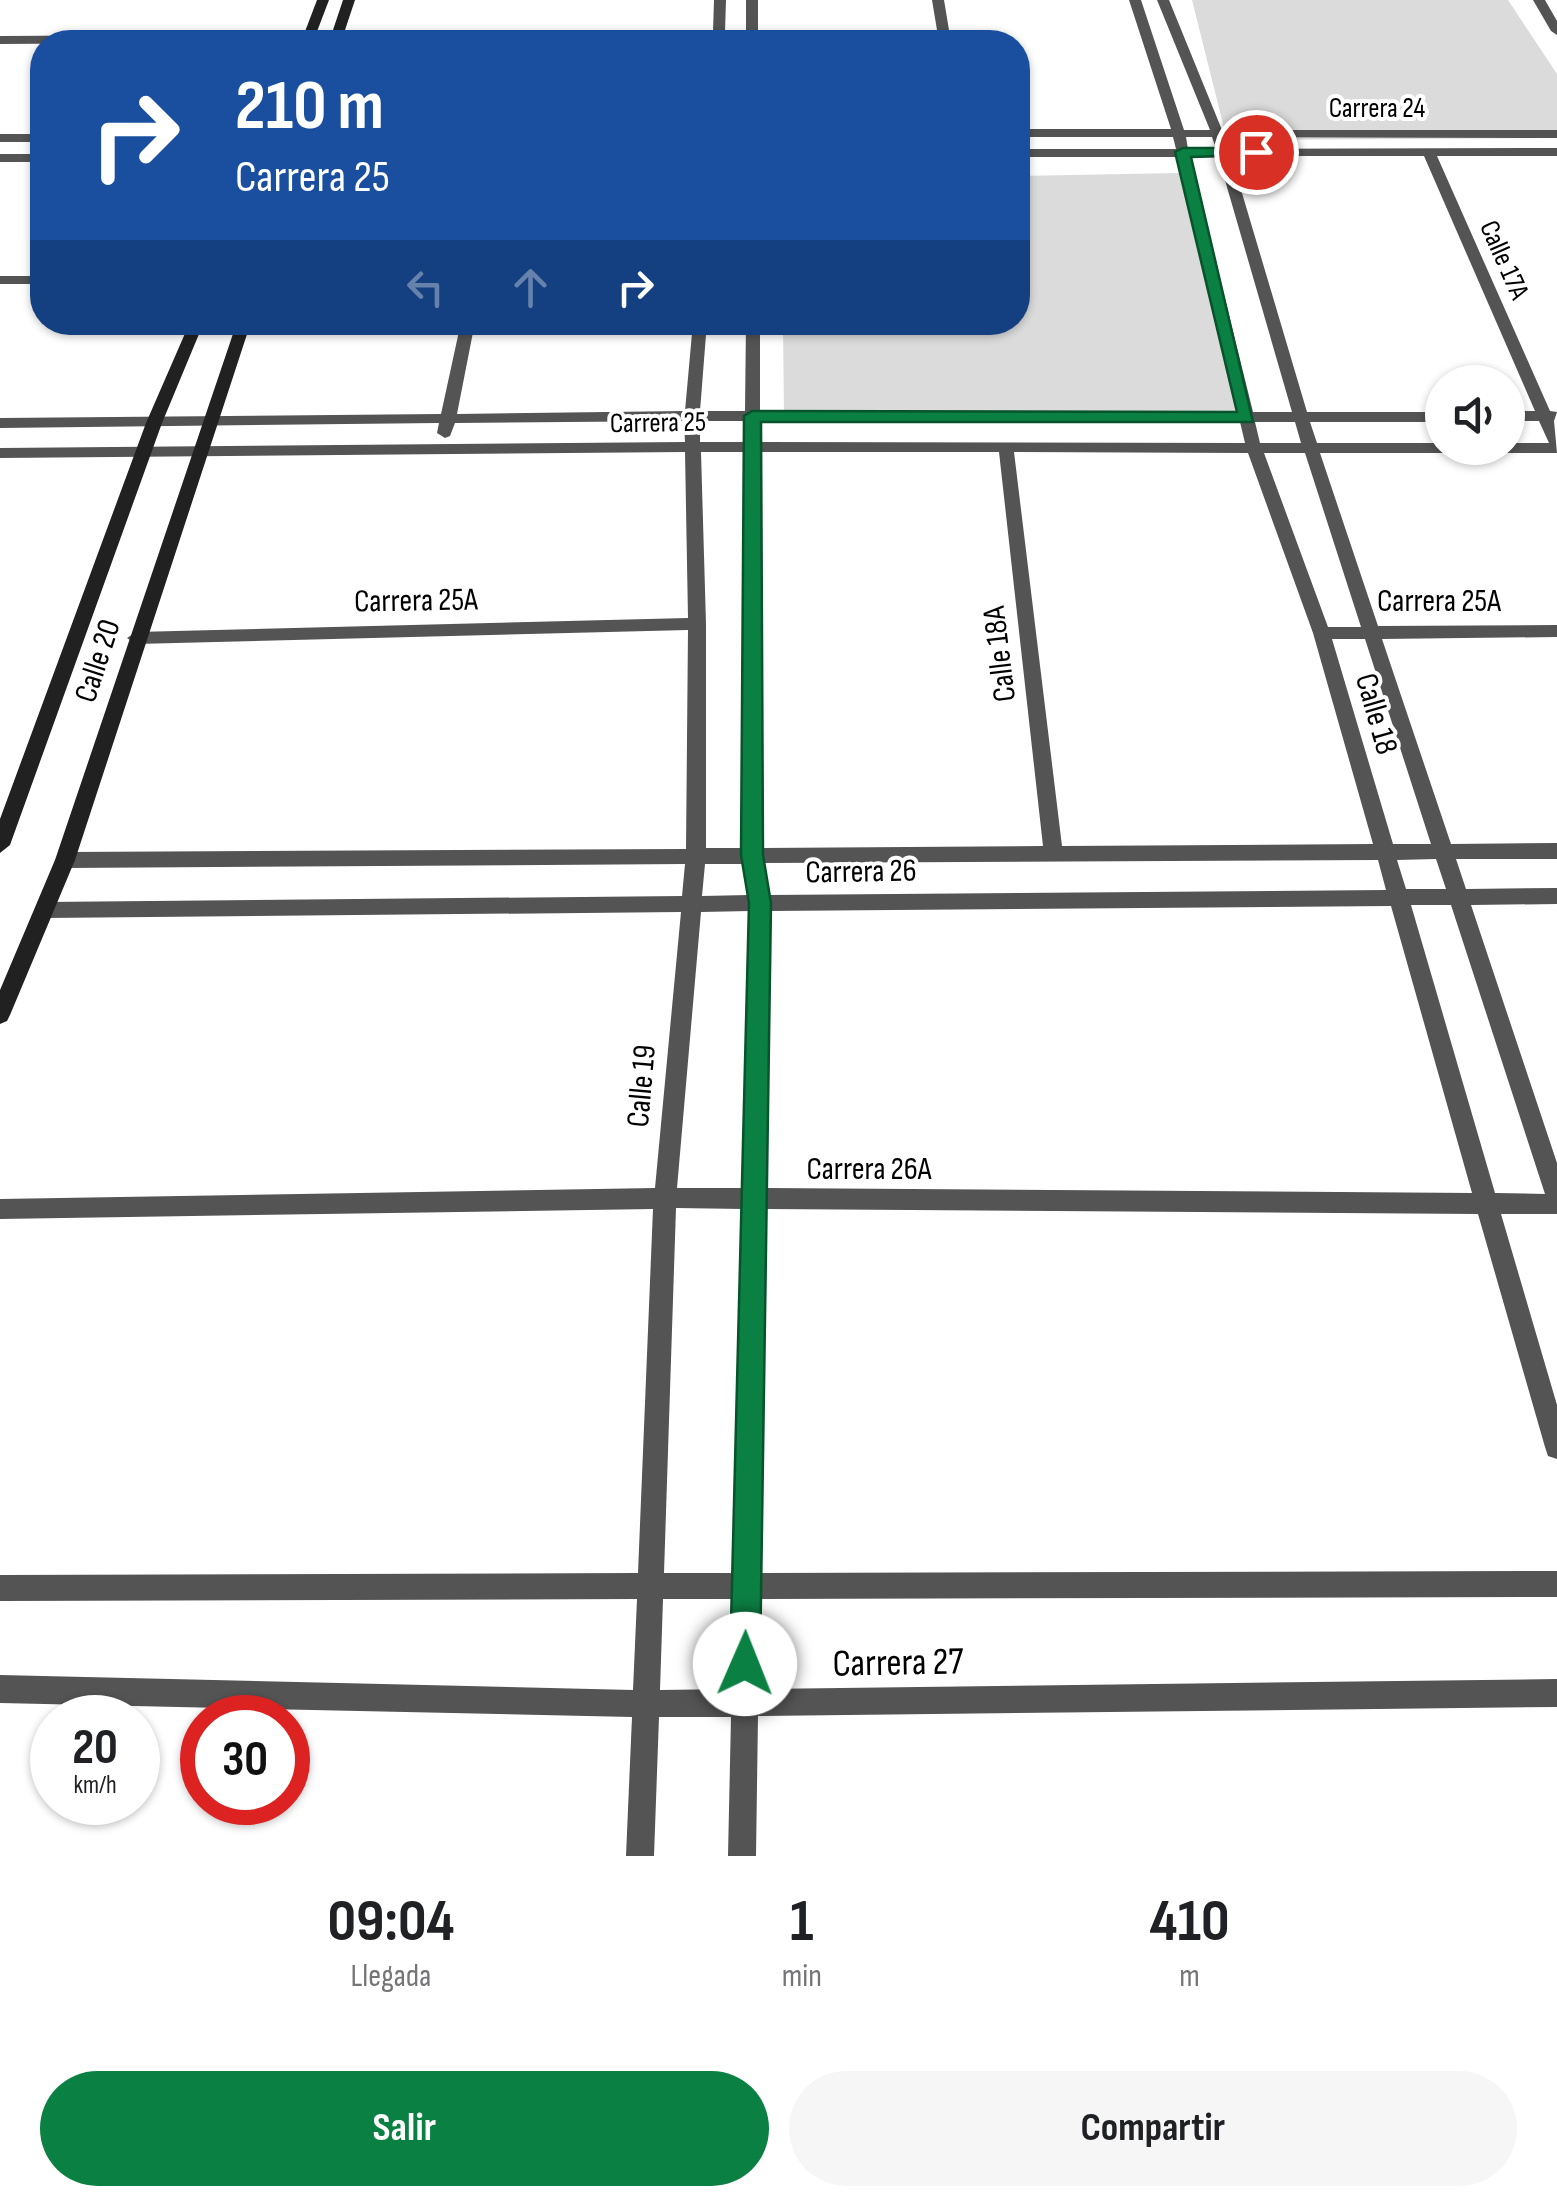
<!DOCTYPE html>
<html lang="es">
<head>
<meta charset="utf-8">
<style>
  body { margin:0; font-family:"Sofia Sans Condensed",sans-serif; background:#f6f6f6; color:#202124; height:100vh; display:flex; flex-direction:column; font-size:38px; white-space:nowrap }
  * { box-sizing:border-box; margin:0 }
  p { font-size:32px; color:#757577 }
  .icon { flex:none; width:55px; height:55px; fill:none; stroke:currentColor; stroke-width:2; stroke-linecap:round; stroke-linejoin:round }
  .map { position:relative; height:1856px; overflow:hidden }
  .drawer { display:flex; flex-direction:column; background:#fff; flex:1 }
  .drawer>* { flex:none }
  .banner { position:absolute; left:30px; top:30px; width:1000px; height:305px; border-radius:40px; box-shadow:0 2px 8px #0004; background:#1a4fa0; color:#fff; overflow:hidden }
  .fabs { position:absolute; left:1425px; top:365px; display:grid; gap:20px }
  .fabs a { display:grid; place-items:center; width:100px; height:100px; border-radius:50%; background:#fff; box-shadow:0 2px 8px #0004; font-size:50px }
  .speed { position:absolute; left:30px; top:1695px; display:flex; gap:20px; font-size:50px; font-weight:700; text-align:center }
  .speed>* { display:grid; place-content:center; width:130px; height:130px; border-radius:50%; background:#fff; box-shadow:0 2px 8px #0004; line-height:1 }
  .speed small { font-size:25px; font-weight:400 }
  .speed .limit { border:15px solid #d22; background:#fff; color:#111 }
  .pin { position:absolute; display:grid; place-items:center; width:85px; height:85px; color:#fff; margin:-42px; border:5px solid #fff; border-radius:50%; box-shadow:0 2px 10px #0007 }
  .me { position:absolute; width:110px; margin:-55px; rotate:1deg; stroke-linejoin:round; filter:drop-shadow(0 0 8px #0008) }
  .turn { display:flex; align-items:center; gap:35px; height:210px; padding:0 40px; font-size:45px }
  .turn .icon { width:130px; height:130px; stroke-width:2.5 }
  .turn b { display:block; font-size:70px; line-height:85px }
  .lanes { display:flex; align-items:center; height:95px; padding:0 40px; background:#0003; justify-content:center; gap:50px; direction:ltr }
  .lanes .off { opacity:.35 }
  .eta { display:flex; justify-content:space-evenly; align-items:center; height:170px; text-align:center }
  .eta b { font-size:60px; font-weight:700; line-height:70px }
  .action { display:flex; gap:20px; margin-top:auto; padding:20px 40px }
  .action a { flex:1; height:115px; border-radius:60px; background:#0b8043; color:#fff; font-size:40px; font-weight:700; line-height:115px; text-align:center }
  .action a+a { background:#f6f6f6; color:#202124 }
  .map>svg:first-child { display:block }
  .green { fill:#dbdbdb }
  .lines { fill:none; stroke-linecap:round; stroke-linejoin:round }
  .street { fill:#545454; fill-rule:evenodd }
  .secondary { fill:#212121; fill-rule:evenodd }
  .route { fill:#0b8043; stroke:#07532c; stroke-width:2.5 }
  .labels { text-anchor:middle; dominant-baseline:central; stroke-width:8; stroke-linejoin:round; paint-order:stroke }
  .far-street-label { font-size:28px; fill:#000; stroke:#fff }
  .street-label { font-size:32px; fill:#000; stroke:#fff }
  .near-street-label { font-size:38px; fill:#000; stroke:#fff }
</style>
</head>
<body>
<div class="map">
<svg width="1557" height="1856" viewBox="0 0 1557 1856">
  <rect width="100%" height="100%" fill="#fff"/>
  <!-- green -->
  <g class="green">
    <polygon points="1192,0 1508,0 1557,74 1557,138 1227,140"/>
    <polygon points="1180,173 1242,415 784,418 783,323 1018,322 1018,176"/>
  </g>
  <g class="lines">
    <!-- street -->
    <g class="street">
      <polygon points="714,0 726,0 725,32 746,32 746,0 758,0 758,42 746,42 746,39 725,39 725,42 713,42 713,39 0,44 0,36 713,32"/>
      <polygon points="932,0 944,0 951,42 939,42"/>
      <path d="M1129,0H1141L1184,130H1210L1157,0H1169L1222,130H1557V138L1225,137L1228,149L1557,148V156H1437L1550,411L1557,412L1554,421L1557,453H1320L1378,626L1557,625V637L1382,639L1451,844L1557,843V859H1456L1466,889L1557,888V904L1471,905L1557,1163V1214H1501L1557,1405V1459L1548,1456L1545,1447L1478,1214L766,1209L760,1573L1557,1571V1597L760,1599L759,1689L1557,1679V1707L758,1716L756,1856H728L731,1717H659L654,1856H626L632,1717L0,1703V1675L633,1690L637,1599L0,1601V1575L638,1573L653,1209L0,1219V1199L655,1188L681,912L45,918L38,916L35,910L38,904L45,902L682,896L685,864L65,868L55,860L65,852L686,849L688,630L136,644L127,638L136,632L688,618L685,452L0,458V448L685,442L684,421L455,423L450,436L445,438L437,433L439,423L0,428V418L441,414L461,322H475L457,414L685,411L693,322H707L700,411H745L746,322H760V411L1238,412L1177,157H1018V149H1176L1173,137H1018V129H1171ZM1186,137H1212L1216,149H1188ZM1218,156L1292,412H1253L1190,157ZM1231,156H1424L1535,411H1508V421H1539L1549,443H1508V448H1442V443H1317L1310,422H1442V412H1307ZM700,421H745V442H700ZM760,421L1240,422L1245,443L761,442ZM1255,422H1295L1301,443H1260ZM701,452H745L742,848H706V624ZM761,452H999L1043,846L762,848ZM1014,452L1248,453L1313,633L1373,844L1062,846ZM1264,453H1305L1361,627H1328ZM1332,639H1365L1431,844H1393ZM1436,859L1446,889H1406L1397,860ZM1378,860L1386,890L769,895L763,863ZM705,864H744L749,895L702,896ZM1411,905H1451L1545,1194L1495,1193ZM1391,906L1472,1193L766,1188L770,911ZM750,911L743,1188H677L701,912ZM676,1208L743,1209L734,1573H664ZM663,1599H734L732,1689L660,1690Z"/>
      <polygon points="1533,0 1545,0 1557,21 1557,35 1551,31"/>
      <rect x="0" y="134" width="42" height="8"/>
      <rect x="0" y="154" width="42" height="8"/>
      <rect x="0" y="276" width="42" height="8"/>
    </g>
    <!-- secondary -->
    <g class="secondary">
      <polygon points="317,0 329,0 313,42 301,42"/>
      <polygon points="343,0 355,0 341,42 329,42"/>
      <polygon points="190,322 204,322 162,423 10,845 0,853 0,819 146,423"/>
      <polygon points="237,322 251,322 75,860 10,1015 7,1021 0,1024 0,990 55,860"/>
    </g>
  </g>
  <!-- route -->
  <polygon class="route" points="1256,148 1263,152 1261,155 1191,157 1253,422 761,422 763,855 771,903 760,1664 756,1675 745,1679 734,1675 730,1664 749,903 741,855 744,416 752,411 1237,412 1175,152 1183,148"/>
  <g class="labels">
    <!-- far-street labels -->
    <g class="far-street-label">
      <text x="1377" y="108">Carrera 24</text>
      <text transform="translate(1504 260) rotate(66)">Calle 17A</text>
      <text transform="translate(658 423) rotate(-1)">Carrera 25</text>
    </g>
    <!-- street labels -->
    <g class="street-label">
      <text transform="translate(416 601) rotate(-1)">Carrera 25A</text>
      <text x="1439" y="601">Carrera 25A</text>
      <text transform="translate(1000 654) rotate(-97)">Calle 18A</text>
      <text transform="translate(98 661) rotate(-72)">Calle 20</text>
      <text transform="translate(1376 714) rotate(74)">Calle 18</text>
      <text transform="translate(861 872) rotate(-1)">Carrera 26</text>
      <text transform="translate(642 1086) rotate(-85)">Calle 19</text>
      <text x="869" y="1169">Carrera 26A</text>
    </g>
    <!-- near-street labels -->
    <g class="near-street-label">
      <text transform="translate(898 1663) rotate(-1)">Carrera 27</text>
    </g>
  </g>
</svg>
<div class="fabs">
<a><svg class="icon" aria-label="sound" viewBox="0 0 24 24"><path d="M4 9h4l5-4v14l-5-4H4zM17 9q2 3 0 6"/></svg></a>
</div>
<div class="speed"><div>20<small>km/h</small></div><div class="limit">30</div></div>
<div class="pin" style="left:1256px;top:152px;background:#d93025"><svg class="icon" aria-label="arrive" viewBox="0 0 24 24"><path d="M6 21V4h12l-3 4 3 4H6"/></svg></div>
<svg class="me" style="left:745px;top:1664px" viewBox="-20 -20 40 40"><circle r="19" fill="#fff"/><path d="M0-13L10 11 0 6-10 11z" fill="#0b8043"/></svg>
<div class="banner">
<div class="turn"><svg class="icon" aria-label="right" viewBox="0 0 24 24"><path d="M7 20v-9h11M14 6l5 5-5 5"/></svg><div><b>210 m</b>Carrera 25</div></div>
<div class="lanes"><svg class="icon off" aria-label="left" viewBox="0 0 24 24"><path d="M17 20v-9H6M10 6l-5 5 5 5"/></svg><svg class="icon off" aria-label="ahead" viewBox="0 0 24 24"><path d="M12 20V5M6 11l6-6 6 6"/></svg><svg class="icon" aria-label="right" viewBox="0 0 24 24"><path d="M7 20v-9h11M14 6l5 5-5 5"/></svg></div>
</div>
</div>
<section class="drawer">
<div class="eta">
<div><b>09:04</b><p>Llegada</p></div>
<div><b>1</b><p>min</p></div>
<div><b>410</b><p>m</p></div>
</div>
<div class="action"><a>Salir</a><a>Compartir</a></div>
</section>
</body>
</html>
